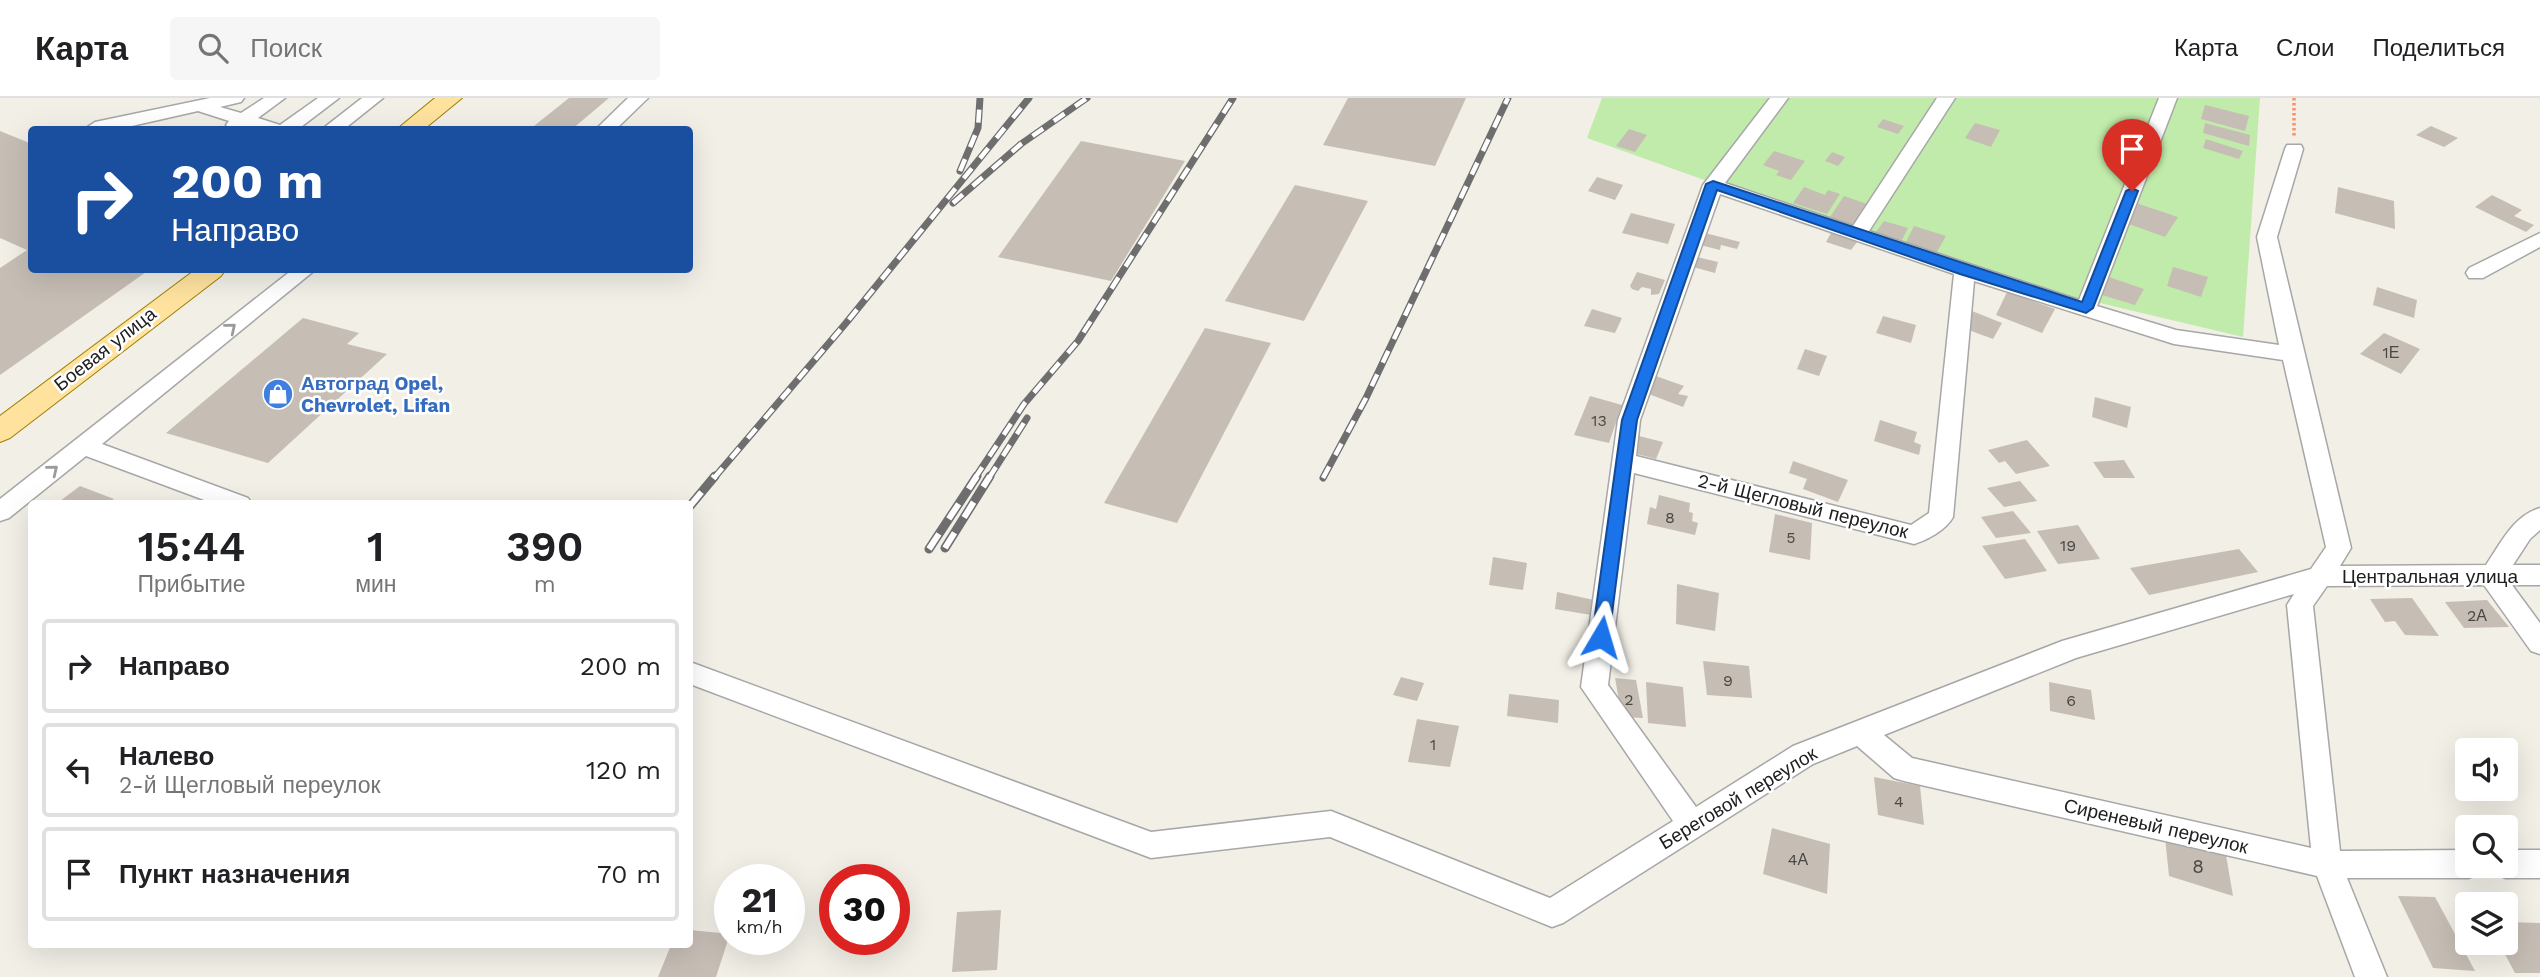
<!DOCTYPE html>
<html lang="ru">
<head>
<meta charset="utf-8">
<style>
  body { margin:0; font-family:"Work Sans",sans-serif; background:#f6f6f6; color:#202124; height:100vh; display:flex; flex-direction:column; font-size:26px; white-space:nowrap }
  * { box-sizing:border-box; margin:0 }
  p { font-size:23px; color:#757577 }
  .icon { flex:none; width:38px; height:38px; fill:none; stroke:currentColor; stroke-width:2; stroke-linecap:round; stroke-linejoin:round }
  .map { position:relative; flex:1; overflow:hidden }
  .details { position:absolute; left:28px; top:402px; width:665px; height:448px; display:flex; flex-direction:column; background:#fff; border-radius:7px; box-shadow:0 7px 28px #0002 }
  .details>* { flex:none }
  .guide { position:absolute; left:28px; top:28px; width:665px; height:147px; border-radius:7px; box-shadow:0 7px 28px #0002; background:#1a4fa0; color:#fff; overflow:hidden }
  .tools { position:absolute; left:2455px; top:640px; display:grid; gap:14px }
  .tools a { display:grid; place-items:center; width:63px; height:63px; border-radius:7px; background:#fff; box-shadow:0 7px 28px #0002; font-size:35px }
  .speed { position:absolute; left:714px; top:766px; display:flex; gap:14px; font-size:35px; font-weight:700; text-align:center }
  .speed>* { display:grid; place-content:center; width:91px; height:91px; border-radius:50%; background:#fff; box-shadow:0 7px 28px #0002; line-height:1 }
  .speed small { font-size:18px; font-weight:400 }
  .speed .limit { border:10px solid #d22; background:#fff; color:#111 }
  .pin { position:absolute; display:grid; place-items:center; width:60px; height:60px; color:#fff; margin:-72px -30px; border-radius:50% 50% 50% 0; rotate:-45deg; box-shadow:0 0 7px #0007 }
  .pin .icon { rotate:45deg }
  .me { position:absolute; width:77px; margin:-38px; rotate:7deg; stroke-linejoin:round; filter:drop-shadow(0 0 5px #0008) }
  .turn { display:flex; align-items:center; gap:24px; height:147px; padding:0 28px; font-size:32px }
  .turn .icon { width:91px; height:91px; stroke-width:2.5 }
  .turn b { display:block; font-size:49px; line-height:60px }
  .eta { display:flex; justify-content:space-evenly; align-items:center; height:119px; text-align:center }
  .eta b { font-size:42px; font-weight:600; line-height:49px }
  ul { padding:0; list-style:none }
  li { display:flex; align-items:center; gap:21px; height:94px; margin:0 14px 10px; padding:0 14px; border:4px solid #e0e0e0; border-radius:7px }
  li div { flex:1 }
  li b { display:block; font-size:26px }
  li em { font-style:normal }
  header { display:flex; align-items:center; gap:42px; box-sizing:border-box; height:98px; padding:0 35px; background:#fff; border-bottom:2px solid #e0e0e0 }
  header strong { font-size:33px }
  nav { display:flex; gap:38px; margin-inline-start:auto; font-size:24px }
  .search { width:490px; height:63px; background:#f6f6f6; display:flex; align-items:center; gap:18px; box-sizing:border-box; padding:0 24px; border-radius:7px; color:#757577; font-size:26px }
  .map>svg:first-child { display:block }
  .grass { fill:#c1ebab }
  .building { fill:#c6beb5 }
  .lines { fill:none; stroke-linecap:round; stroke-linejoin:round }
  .minor-casing { stroke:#a7a7a7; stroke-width:3 }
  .major-casing { stroke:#9c7f00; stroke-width:2 }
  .path { stroke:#fc906b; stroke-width:3.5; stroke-dasharray:2.5 2.5; stroke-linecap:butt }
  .minor { fill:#fff; fill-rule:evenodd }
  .major { fill:#fee29e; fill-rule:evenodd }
  .rail-far1-casing { stroke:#6e6e6e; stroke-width:7 }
  .rail-casing { stroke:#6e6e6e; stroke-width:9 }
  .rail-far1 { stroke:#fff; stroke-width:4.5; stroke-dasharray:13; stroke-linecap:butt }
  .rail { stroke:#fff; stroke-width:6; stroke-dasharray:18; stroke-linecap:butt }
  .oneway { stroke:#9b9b9b }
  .route { fill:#1a73e8; stroke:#114b97; stroke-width:2 }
  .labels { text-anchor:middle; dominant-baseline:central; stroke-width:5; stroke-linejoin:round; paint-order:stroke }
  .number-label { font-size:16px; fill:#4a4845 }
  .street-label { font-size:19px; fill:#202020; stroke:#fff }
  .shop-label { font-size:19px; font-weight:bold; fill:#366cbe; stroke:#fff; text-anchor:start }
  .near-number-label { font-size:19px; fill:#4a4845 }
</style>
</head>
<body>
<header>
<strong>Карта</strong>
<div class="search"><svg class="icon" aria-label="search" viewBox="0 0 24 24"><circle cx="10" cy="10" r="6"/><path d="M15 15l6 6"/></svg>Поиск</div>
<nav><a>Карта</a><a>Слои</a><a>Поделиться</a></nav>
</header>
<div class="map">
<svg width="2540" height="879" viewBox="0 0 2540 879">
  <rect width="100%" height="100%" fill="#f1efe6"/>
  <!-- grass -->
  <polygon class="grass" points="1602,0 2260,0 2243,239 2100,205 2080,204 1707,83 1587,40"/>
  <!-- building -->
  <g class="building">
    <polygon points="569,0 609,0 571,32 529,32"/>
    <polygon points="1348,0 1466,0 1435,68 1323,47"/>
    <polygon points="2205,7 2249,18 2245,33 2201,21"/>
    <polygon points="1883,21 1904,28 1898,36 1877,29"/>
    <polygon points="1975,25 2000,32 1991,49 1965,40"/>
    <polygon points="2205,25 2250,37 2249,48 2203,35"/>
    <polygon points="2431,28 2458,40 2444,49 2416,37"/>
    <polygon points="1629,31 1647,37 1635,54 1616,48"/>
    <polygon points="0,33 32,46 32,172 149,172 0,277 0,170 27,152 0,140"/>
    <polygon points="2206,41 2243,53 2239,61 2203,50"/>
    <polygon points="1081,43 1185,63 1111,183 998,159"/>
    <polygon points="1774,53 1805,63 1791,82 1776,77 1779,73 1763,67"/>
    <polygon points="1832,54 1845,59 1838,68 1825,63"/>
    <polygon points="1597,79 1623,87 1615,102 1588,93"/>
    <polygon points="1295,87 1368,103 1304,223 1225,203"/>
    <polygon points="1804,89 1825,97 1828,92 1840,96 1827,116 1793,105"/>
    <polygon points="2338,89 2394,103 2395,131 2335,115"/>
    <polygon points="2492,97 2522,112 2514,118 2534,127 2526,134 2475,109"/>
    <polygon points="1844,98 1870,107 1856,128 1830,119"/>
    <polygon points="2136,105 2178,119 2165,139 2126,125"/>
    <polygon points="1631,115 1675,126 1668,146 1622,135"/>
    <polygon points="1884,123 1908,130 1902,142 1876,134"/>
    <polygon points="1914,128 1946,138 1937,154 1906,144"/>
    <polygon points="1705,135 1740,144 1737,151 1721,147 1720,152 1700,147"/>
    <polygon points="1831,135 1857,144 1851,152 1826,144"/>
    <polygon points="1697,159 1718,164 1715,175 1693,169"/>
    <polygon points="2173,169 2208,179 2201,199 2167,188"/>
    <polygon points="1637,174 1665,182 1659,196 1651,197 1651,191 1642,189 1638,193 1632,191 1630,188"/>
    <polygon points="2109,179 2144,191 2135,207 2102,197"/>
    <polygon points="2377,189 2417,202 2414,220 2373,207"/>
    <polygon points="2007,194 2055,211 2042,235 1996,217"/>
    <polygon points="1592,211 1622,220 1615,235 1584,228"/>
    <polygon points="1972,213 2002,225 1993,241 1963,230"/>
    <polygon points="1883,218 1916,227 1911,245 1876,235"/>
    <polygon points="303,220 359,235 347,246 387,256 268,365 166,335"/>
    <polygon points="1205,230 1271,245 1177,425 1104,405"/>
    <polygon points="2384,235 2420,251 2401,276 2360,256"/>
    <polygon points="1805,251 1827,258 1819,278 1797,271"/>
    <polygon points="1653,277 1684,288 1678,296 1688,298 1683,309 1646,295"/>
    <polygon points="1590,298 1622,307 1609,345 1574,337"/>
    <polygon points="2095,299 2131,309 2127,330 2092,319"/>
    <polygon points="1880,322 1917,334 1914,344 1921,347 1919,357 1874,343"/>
    <polygon points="1639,338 1663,344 1656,361 1633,355"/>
    <polygon points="2027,342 2050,368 2016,376 2005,363 1999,365 1988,352"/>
    <polygon points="2124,362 2135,380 2104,380 2093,364"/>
    <polygon points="1793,363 1848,382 1838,404 1803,391 1807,381 1789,375"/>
    <polygon points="2020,383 2037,403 2004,409 1987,390"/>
    <polygon points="80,388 114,401 108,406 56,406"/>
    <polygon points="1659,397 1690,405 1689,414 1693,415 1692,423 1698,425 1695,437 1647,426 1650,409 1656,411"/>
    <polygon points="2013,413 2031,435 1996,440 1981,419"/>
    <polygon points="1775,416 1812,425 1810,462 1769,454"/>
    <polygon points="2078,427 2100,461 2058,466 2037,433"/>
    <polygon points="2025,441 2047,473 2005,481 1982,448"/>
    <polygon points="2239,451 2258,474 2149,497 2130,470"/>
    <polygon points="1493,459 1527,465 1523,492 1489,487"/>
    <polygon points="1677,486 1719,495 1715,533 1676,526"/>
    <polygon points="1557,494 1594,502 1591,517 1555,511"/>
    <polygon points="2412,500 2439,538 2405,537 2395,523 2385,524 2370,501"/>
    <polygon points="2487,502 2509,529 2464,530 2445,504"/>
    <polygon points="1703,563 1749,568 1752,600 1707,597"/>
    <polygon points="1401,579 1424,585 1417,603 1393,597"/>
    <polygon points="1615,580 1636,582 1643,620 1622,619"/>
    <polygon points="1646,584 1683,589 1686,629 1648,625"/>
    <polygon points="2049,584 2091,592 2095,622 2050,613"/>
    <polygon points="1509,596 1559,602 1558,625 1507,618"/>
    <polygon points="1417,621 1459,628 1450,669 1408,664"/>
    <polygon points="1874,679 1920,688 1924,727 1878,717"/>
    <polygon points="1772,730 1830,746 1827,796 1763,776"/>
    <polygon points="2165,739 2226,757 2233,798 2169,778"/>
    <polygon points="2398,798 2435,799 2475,873 2433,870"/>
    <polygon points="1001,812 997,872 952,874 957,814"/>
    <polygon points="2506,824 2540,825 2540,875 2515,875 2499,845 2506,845"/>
    <polygon points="690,832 730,836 716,879 658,879 671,847 690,847"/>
  </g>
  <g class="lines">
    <!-- minor casing -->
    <g class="minor-casing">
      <g id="minor">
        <polygon points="210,0 244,0 241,4 220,9 241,15 264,0 285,0 258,20 280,27 318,0 339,0 297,32 257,32 246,28 231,32 226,27 229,23 198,13 114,32 86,30 95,24"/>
        <polygon points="362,0 383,0 343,32 321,32"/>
        <polygon points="628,0 648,0 615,32 595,32"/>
        <path d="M1770,0H1788L1725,85L1853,128L1937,0H1955L1869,133L2079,202L2159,0H2177L2097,208L2176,232L2279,247L2257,139L2285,51L2287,47H2301L2303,51L2277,139L2351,450L2340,468L2486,467C2501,445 2513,418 2540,410V432L2530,441L2513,467H2540V487H2512L2540,525V556L2531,553L2484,487L2327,488L2313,508L2340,753L2468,752V768H2482L2478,776L2468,780H2347L2387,879H2355L2317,778L1904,683L1894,680L1857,648L1813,666L1563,825L1552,829L1330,739L1151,760L690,586V564L1151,734L1331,713L1550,800L1673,723L1581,589L1618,322L1703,87ZM1720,96L1954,176L1929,415L1911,427L1636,358L1640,322ZM1974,183L2174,246L2283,262L2326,449L2311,471L2062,543L1793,648L1696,709L1608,587L1634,375L1914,446C1927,442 1946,432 1953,419ZM2294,496L2287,507L2311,750L1912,660L1884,637L2076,560Z"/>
        <polygon points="2540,135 2540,149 2483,180 2469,180 2466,175 2469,170"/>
        <polygon points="292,172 315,172 102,346 248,400 252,406 215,406 86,358 9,420 0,423 0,401"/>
        <polygon points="2506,752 2540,752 2540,780 2506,780 2496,776 2492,768 2506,768"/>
      </g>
    </g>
    <!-- major casing -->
    <g class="major-casing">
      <g id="major">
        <polygon points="435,0 462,0 423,32 396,32"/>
        <polygon points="195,172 225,172 221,178 10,340 0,344 0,318"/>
      </g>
    </g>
    <!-- path -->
    <polyline class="path" points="2294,0 2294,38"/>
    <!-- minor -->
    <use href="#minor" class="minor"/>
    <!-- major -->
    <use href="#major" class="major"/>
    <!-- rail-far1 casing -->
    <g class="rail-far1-casing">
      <g id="rail-far1">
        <polyline points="960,73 978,30 980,0"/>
        <polyline points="953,105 1021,46 1087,0"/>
        <polyline points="714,380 846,225 1029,0"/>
        <polyline points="975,380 1024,306 1078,243 1233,0"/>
        <polyline points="989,380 1027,320"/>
        <polyline points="1323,380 1366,300 1508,0"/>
      </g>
    </g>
    <!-- rail casing -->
    <g class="rail-casing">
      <g id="rail">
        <polyline points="690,408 715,378"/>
        <polyline points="945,450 990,378"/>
        <polyline points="929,451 977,378"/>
      </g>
    </g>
    <!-- rail-far1 -->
    <use href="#rail-far1" class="rail-far1"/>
    <!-- rail -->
    <use href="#rail" class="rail"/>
  </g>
  <!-- one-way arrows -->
  <defs><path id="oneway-chevron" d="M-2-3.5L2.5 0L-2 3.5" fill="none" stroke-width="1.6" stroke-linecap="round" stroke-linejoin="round" transform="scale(1.75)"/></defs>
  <g class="oneway">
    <use href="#oneway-chevron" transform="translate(231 230) rotate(-39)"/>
    <use href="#oneway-chevron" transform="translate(53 372) rotate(-39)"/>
  </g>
  <!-- route -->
  <polygon class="route" points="1713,83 2082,204 2126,93 2132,90 2138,93 2093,210 2086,215 1960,176 1717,92 1637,322 1609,539 1607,544 1595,544 1592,539 1622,322 1706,86"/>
  <!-- icons -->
  <defs>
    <g id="shop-disc" transform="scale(1.575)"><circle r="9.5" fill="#3f7fe0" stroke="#fff"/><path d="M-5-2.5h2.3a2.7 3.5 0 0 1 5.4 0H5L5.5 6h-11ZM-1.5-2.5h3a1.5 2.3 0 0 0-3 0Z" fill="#fff"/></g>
  </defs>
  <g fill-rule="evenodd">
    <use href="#shop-disc" x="278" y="296"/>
  </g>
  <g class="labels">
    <!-- number labels -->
    <g class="number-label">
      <text x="2391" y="254">1Е</text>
      <text x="1599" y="322">13</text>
      <text x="1670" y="419">8</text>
      <text x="1791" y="439">5</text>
      <text x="2068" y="447">19</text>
      <text x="2477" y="517">2А</text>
      <text x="1728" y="582">9</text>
      <text x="1629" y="601">2</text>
      <text x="2071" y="602">6</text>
      <text x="1433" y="646">1</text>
      <text x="1899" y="703">4</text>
      <text x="1798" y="761">4А</text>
    </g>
    <!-- street labels -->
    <g class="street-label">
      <text transform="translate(105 251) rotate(-38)">Боевая улица</text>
      <text transform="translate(1803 408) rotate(14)">2-й Щегловый переулок</text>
      <text x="2430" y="478">Центральная улица</text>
      <text transform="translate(1738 700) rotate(-31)">Береговой переулок</text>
      <text transform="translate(2156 728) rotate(13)">Сиреневый переулок</text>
    </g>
    <!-- shop labels -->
    <g class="shop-label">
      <text x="301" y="285">Автоград Opel,<tspan x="301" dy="22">Chevrolet, Lifan</tspan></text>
    </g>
    <!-- near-number labels -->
    <g class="near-number-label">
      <text x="2198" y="768">8</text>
    </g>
  </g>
</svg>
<div class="tools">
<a><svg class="icon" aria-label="sound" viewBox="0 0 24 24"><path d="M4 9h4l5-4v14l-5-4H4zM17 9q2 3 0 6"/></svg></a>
<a><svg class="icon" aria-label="search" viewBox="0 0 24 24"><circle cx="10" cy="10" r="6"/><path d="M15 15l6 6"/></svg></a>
<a><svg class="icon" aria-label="layers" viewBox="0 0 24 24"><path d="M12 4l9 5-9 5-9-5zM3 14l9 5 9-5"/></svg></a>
</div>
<div class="speed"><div>21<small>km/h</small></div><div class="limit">30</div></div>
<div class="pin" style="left:2132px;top:93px;background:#d93025"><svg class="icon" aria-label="arrive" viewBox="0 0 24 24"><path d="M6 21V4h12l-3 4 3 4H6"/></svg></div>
<svg class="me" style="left:1601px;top:539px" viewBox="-20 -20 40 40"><path d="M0-17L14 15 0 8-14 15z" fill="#1a73e8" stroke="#fff" stroke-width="4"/></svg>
<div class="guide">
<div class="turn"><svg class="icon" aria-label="right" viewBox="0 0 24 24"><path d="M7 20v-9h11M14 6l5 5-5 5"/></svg><div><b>200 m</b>Направо</div></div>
</div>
<section class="details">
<div class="eta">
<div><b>15:44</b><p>Прибытие</p></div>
<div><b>1</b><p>мин</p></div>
<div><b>390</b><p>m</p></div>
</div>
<ul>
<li><svg class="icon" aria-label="right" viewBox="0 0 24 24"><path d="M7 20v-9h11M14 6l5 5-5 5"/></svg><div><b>Направо</b></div><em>200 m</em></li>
<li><svg class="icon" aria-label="left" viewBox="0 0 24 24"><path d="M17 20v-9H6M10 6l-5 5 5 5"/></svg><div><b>Налево</b><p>2-й Щегловый переулок</p></div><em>120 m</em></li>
<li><svg class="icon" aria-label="arrive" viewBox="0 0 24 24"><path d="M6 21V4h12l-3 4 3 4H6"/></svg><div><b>Пункт назначения</b></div><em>70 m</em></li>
</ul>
</section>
</div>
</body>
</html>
